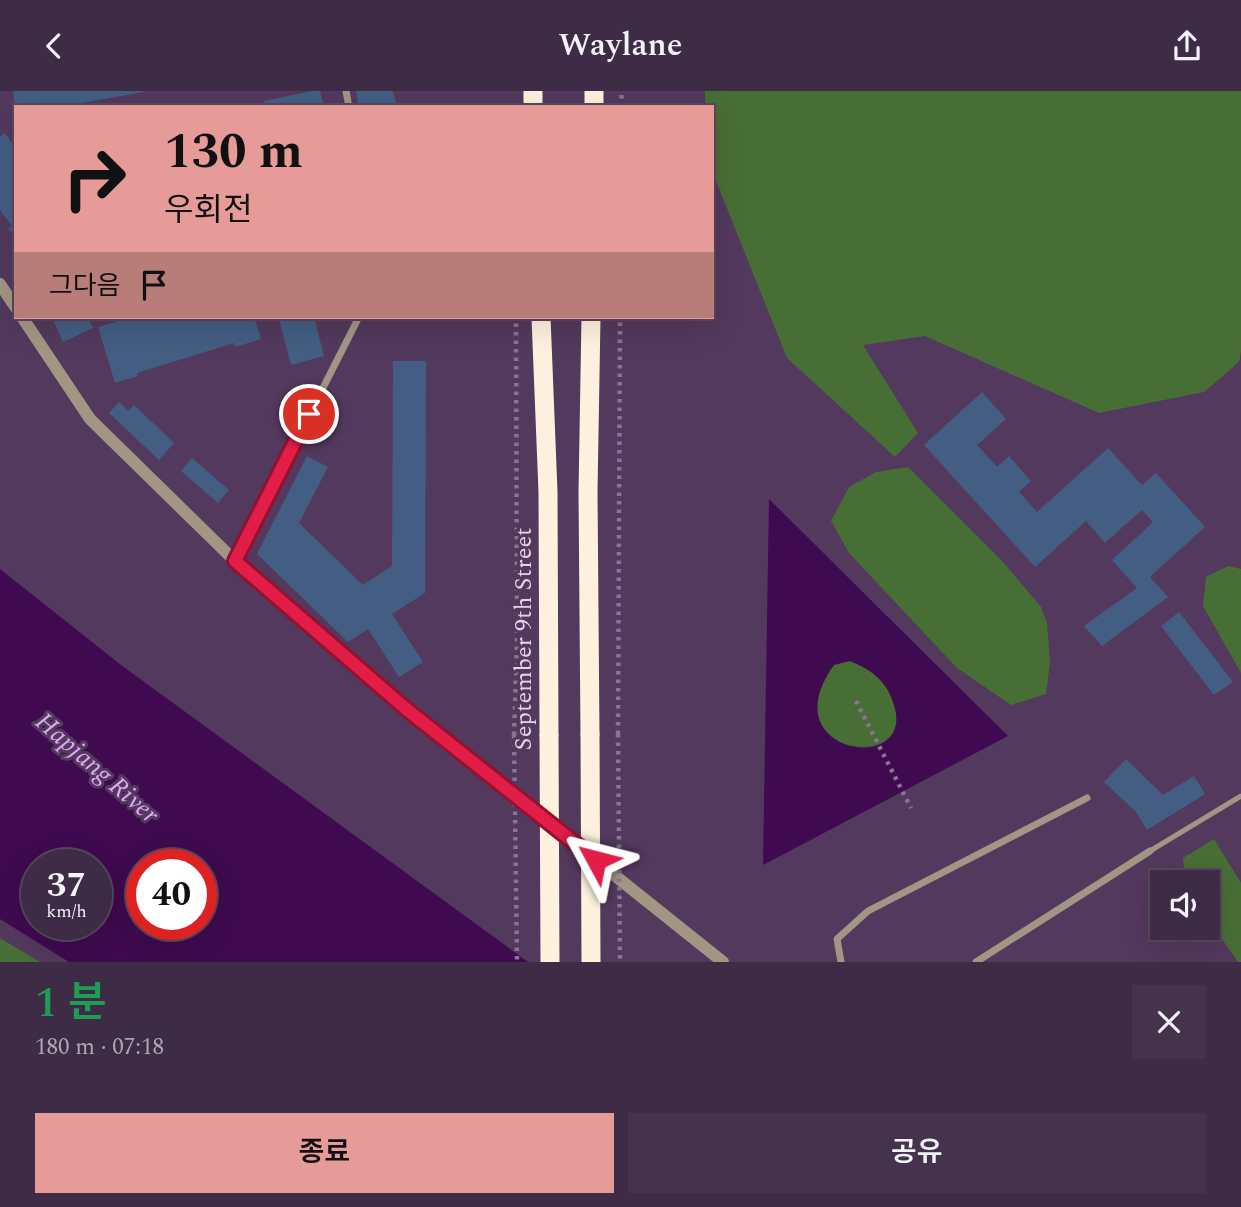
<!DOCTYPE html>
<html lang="ko">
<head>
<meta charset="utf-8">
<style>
  body { margin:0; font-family:Spectral,"Noto Sans KR",serif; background:#45334d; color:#f1f3f6; height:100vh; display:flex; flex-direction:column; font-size:26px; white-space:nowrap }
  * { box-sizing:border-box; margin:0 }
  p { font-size:23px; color:#ada7b3 }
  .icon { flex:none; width:38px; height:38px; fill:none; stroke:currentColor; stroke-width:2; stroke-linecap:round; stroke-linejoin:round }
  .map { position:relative; height:871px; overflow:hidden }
  .panel { display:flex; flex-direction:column; background:#3e2b46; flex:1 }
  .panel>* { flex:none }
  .hud { position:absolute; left:14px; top:14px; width:700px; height:214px; border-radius:0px; box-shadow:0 7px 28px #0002,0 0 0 2px #57475f; background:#e69b98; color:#111; overflow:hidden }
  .controls { position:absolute; left:1150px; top:779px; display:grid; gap:14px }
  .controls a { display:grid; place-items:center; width:70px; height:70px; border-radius:0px; background:#3e2b46; box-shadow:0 7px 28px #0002,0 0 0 2px #57475f; font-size:35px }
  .speed { position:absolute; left:21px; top:758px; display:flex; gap:14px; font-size:35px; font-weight:700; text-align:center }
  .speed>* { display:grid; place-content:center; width:91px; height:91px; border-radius:50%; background:#3e2b46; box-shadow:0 7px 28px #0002,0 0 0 2px #57475f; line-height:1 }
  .speed small { font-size:18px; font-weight:400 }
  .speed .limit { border:10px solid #d22; background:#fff; color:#111 }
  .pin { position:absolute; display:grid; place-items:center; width:60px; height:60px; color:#fff; margin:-30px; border:4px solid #fff; border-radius:50%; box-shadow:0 2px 7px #0007 }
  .me { position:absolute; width:77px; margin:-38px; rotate:308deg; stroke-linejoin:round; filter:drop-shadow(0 0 5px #0008) }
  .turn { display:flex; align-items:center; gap:24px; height:147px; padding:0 35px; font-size:32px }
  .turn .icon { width:91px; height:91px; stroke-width:2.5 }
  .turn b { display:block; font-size:49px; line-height:60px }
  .then { display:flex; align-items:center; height:66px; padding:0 35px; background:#0003; gap:14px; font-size:26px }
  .round { display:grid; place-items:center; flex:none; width:74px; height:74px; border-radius:0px; background:#45334d }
  .summary { display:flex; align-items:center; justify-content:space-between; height:119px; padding:0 35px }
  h1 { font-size:42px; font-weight:600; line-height:52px; color:#1e9e55 }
  .action { display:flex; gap:14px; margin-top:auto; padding:14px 35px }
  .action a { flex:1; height:80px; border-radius:0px; background:#e69b98; color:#111; font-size:28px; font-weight:600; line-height:80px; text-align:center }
  .action a+a { background:#45334d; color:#f1f3f6 }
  header { display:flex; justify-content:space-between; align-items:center; height:91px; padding:0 35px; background:#3e2b46; font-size:32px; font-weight:600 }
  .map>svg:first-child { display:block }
  .green { fill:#476e34 }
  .water { fill:#3f0a4f; fill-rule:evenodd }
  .building { fill:#435e82 }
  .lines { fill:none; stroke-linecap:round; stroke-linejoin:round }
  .path { stroke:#8a7493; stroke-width:4.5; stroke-dasharray:3.5 5; stroke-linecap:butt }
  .service { stroke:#a29583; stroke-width:5 }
  .minor { stroke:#a29583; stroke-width:7 }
  .tertiary { stroke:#a29583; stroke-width:12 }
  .trunk { stroke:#fef2de; stroke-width:19 }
  .path-bridge { stroke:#8a7493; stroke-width:4.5; stroke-dasharray:3.5 5; stroke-linecap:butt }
  .trunk-bridge { stroke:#fef2de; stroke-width:19 }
  .route-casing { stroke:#92132f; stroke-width:18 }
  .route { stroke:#e11d48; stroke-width:12 }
  .labels { text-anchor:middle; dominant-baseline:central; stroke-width:6; stroke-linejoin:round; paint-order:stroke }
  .street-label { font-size:24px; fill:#e3d3e9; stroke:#53395d }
  .water-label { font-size:26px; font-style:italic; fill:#dfa8f5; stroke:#53395d }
</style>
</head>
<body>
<header><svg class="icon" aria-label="back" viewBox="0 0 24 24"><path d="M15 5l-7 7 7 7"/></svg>Waylane<svg class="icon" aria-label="share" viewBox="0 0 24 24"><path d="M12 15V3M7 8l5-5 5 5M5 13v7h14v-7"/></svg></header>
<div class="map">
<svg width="1241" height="871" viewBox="0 0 1241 871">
  <rect width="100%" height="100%" fill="#53395d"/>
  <!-- green -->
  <g class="green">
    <polygon points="705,0 1241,0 1241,260 1239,271 1204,301 1099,322 925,245 863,254 918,342 895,366 787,267 712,80 712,16 705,16"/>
    <polygon points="908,376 1003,471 1041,516 1047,532 1050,571 1046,603 1011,614 957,577 849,462 831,430 849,396 876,381"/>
    <polygon points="1228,475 1241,478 1241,582 1203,515 1206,486"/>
    <path d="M850,570C872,579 887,590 894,613C917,684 769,664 834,573Z"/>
    <polygon points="1214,748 1241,792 1241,871 1238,871 1208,828 1208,791 1185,791 1183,767"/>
    <polygon points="0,847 40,871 0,871"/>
  </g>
  <!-- water -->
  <g class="water">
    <path d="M769,408L1008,645L763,774ZM850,570C872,579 887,590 894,614C917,685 769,664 834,574Z"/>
    <path d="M0,478L121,574L528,871H69L0,828ZM37,774H96V833H37ZM142,774H201V833H142Z"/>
  </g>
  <!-- building -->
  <g class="building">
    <polygon points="13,0 144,0 144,1 58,16 15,16"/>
    <polygon points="312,0 320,0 324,16 265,16 264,10"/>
    <polygon points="356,0 393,0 397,16 359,16"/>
    <polygon points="5,42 16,58 16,147 8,137 12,135 0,119 0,46"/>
    <polygon points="52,226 88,226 93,237 63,251"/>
    <polygon points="133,226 254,226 261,248 235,256 234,252 137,282 138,285 115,292 98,236"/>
    <polygon points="286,226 314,226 324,265 291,274 279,228"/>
    <polygon points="393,270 426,270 425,502 392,523 423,571 399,586 368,538 348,551 257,463 307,365 328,376 299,432 363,494 392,475"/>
    <polygon points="982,301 1006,328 977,354 997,376 1009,365 1031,390 1019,401 1037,421 1108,357 1142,394 1156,382 1205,436 1150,486 1168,506 1102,555 1084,535 1137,497 1112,469 1153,431 1142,419 1105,452 1086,430 1035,476 924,354"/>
    <polygon points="119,311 128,320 134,314 174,352 159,369 109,322"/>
    <polygon points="192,367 229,399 218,412 181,380"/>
    <polygon points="1179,521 1233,591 1214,604 1161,535"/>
    <polygon points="1126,668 1163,704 1194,685 1205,703 1147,739 1136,721 1104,691"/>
  </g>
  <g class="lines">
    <!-- path -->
    <g class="path">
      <polyline points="621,16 622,0"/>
      <polyline points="856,610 911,717"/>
      <polyline points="618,643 620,226"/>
      <polyline points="514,644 517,552 516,226"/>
    </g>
    <!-- service -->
    <polyline class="service" points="1150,760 1241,705"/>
    <!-- minor -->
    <g class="minor">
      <polyline points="346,0 349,16"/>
      <polyline points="235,470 359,226"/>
      <polyline points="841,871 837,848 868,820 1087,707"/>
      <polyline points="976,871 1150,760"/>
    </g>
    <!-- tertiary -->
    <g class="tertiary">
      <polyline points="0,193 16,217"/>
      <polyline points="22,226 90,328 235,470 405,617 723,871"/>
    </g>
    <!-- trunk -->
    <g class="trunk">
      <polyline points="533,0 533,16"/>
      <polyline points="594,16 594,0"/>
      <polyline points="541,226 548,401 549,644"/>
      <polyline points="590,643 588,401 591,226"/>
    </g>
    <!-- path-bridge -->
    <g class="path-bridge">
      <polyline points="618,643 620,871"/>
      <polyline points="514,644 517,871"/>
    </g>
    <!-- trunk-bridge -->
    <g class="trunk-bridge">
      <polyline points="590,643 591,871"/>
      <polyline points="549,644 550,871"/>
    </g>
  </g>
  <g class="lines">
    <!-- route casing -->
    <g class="route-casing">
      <polyline id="route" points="309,323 235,470 405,617 596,769"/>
    </g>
    <!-- route -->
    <use href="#route" class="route"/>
  </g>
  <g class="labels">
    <!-- street labels -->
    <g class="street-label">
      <text transform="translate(524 548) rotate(-90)">September 9th Street</text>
    </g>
    <!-- water labels -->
    <g class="water-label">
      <text transform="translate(97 677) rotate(41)">Hapjang River</text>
    </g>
  </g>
</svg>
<div class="controls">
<a><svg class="icon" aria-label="sound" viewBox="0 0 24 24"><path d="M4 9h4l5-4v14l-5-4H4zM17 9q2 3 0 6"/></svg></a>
</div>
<div class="speed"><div>37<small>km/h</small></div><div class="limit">40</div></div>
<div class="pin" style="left:309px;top:323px;background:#d93025"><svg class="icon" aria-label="arrive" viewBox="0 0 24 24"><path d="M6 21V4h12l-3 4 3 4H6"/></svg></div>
<svg class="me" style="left:596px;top:769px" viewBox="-20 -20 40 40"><path d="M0-17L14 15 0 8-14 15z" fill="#e11d48" stroke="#fff" stroke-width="4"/></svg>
<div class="hud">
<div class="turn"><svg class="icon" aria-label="right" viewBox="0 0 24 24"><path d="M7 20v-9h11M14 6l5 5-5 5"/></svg><div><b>130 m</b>우회전</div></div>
<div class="then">그다음<svg class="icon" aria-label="arrive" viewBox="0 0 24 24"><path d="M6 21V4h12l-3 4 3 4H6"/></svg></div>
</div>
</div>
<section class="panel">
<div class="summary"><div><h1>1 분</h1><p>180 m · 07:18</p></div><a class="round"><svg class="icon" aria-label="close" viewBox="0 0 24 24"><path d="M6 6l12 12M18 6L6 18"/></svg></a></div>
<div class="action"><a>종료</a><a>공유</a></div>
</section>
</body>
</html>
